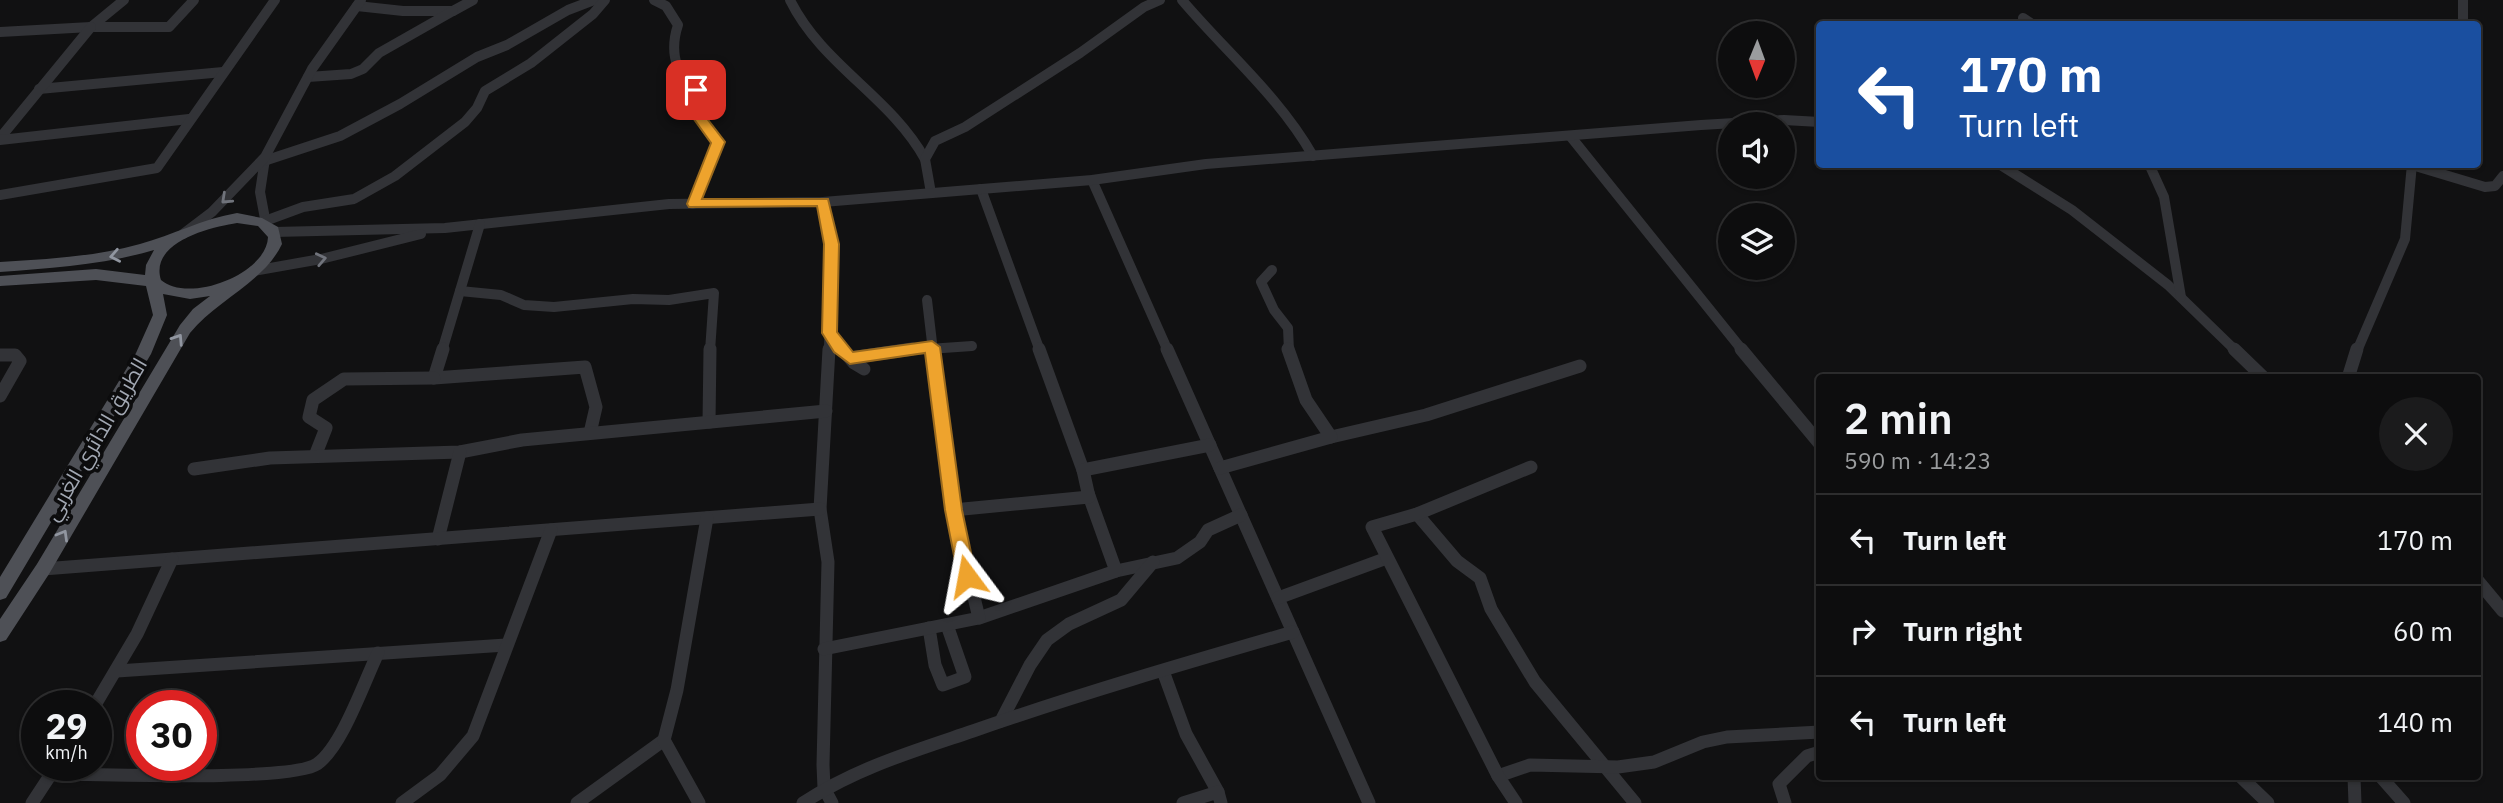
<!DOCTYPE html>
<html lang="en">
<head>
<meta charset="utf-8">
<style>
  body { margin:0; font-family:"IBM Plex Sans",Cairo,sans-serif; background:#1b1b1c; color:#f1f3f6; height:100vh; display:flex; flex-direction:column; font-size:26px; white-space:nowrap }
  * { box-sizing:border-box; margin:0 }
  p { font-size:23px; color:#9a9c9e }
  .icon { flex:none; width:38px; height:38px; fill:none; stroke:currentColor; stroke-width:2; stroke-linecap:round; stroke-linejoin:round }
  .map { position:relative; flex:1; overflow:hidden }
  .drawer { position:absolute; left:1816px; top:374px; width:665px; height:406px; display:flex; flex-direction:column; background:#0d0d0e; border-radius:7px; box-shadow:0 2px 5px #0004,0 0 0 2px #2d2d2e }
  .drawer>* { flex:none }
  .guide { position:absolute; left:1816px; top:21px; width:665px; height:147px; border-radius:7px; box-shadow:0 2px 5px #0004,0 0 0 2px #2d2d2e; background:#1a4fa0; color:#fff; overflow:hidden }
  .needle { width:46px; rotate:181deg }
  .controls { position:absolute; left:1718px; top:21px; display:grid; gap:14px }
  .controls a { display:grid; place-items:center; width:77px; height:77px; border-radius:50%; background:#0d0d0e; box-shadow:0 2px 5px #0004,0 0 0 2px #2d2d2e; font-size:35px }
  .speed { position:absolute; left:21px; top:690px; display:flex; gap:14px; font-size:35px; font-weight:700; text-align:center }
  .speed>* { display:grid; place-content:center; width:91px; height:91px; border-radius:50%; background:#0d0d0e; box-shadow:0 2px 5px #0004,0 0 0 2px #2d2d2e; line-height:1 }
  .speed small { font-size:18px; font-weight:400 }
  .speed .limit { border:10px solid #d22; background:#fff; color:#111 }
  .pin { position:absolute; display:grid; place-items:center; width:60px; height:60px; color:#fff; margin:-30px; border-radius:14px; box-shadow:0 4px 10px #0006 }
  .me { position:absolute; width:77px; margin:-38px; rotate:347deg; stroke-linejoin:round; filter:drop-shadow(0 0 5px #0008) }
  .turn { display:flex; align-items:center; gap:24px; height:147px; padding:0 28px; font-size:32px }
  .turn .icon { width:91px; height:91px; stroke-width:2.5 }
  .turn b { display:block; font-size:49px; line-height:60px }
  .round { display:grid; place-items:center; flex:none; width:74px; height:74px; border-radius:37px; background:#1b1b1c }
  .headline { display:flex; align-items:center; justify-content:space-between; height:119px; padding:0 28px }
  h1 { font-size:42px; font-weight:600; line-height:52px }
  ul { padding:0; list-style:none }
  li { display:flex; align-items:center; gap:21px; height:91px; padding:0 28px; border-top:2px solid #2d2d2e }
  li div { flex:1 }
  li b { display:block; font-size:26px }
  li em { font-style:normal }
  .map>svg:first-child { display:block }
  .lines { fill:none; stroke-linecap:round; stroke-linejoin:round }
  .minor-far1 { stroke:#323337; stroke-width:10 }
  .minor { stroke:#323337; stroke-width:13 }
  .major { fill:#4e5056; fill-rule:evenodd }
  .oneway { stroke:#70737b }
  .oneway2 { stroke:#9196a0 }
  .route { fill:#eea32d; stroke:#9b6a1d; stroke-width:2 }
  .labels { text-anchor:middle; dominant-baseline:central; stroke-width:7; stroke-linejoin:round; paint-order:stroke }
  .street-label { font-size:21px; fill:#a2a8b3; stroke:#0c0c0d }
</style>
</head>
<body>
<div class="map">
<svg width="2503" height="803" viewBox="0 0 2503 803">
  <rect width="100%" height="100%" fill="#111112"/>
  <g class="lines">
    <!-- minor-far1 -->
    <g class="minor-far1">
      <polyline points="124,0 91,27 169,27 194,0"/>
      <path d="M654,0L666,6L678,25C670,49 675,66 687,88L697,90L692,108L718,143L693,204"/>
      <path d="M790,0C822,65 890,96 925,159"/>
      <path d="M1182,0C1226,52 1279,96 1313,156"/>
      <polyline points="2463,0 2463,24"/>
      <polyline points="357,6 403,11 453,11 473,0"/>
      <polyline points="2023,18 2032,24"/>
      <polyline points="0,32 91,27"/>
      <polyline points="308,77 351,74 363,69 379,53 453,11"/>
      <polyline points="39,89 223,72"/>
      <polyline points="1571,137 1743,351"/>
      <polyline points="0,138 91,27"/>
      <polyline points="0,140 189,119"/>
      <polyline points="265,159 260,192 266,224"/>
      <polyline points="264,161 340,136 400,104 477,57 507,45 568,10 594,0"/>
      <polyline points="1999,164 2072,210 2168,285 2236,351"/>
      <polyline points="2149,164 2164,197 2181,297"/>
      <polyline points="2412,165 2485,187 2495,186 2503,176"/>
      <polyline points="1092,180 1168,351"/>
      <polyline points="981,189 1040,351"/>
      <polyline points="931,193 925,159 935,141 965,127 1080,53 1144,7 1160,0"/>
      <polyline points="0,195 157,168 275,0"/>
      <polyline points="823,202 831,244 829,351"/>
      <polyline points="265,221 303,207 354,199 395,176 465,122 477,108 485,91 531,63 593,14 605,0"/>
      <polyline points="274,232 445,228 669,204 823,202 1092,180 1206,164 1701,125 1784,120 1820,122"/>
      <polyline points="183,234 212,212 265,157 312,69 361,0"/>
      <polyline points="1272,270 1261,282 1274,310 1288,328 1289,351"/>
      <polyline points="253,271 321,259 421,234"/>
      <polyline points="460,291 501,295 524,305 554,307 633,299 669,300 714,293 710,351"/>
      <polyline points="927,300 933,351"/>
      <polyline points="829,333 844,351"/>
      <polyline points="442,351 480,224"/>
      <polyline points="900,351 972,346"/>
      <polyline points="2357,351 2405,239 2412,164"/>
    </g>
    <!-- minor -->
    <g class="minor">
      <polyline points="443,349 434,378 585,367 596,407 590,433"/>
      <polyline points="829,349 820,509 828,562 823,765 824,788 832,803"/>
      <polyline points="842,349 854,363 864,369"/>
      <polyline points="933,349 953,510"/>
      <polyline points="1039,349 1083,470"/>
      <polyline points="1167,349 1369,803"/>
      <polyline points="1741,349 1820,444"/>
      <polyline points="2234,349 2264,378"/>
      <polyline points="0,355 15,355 20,361 0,396"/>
      <polyline points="850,358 912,349"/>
      <polyline points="2348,378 2357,349"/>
      <polyline points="709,422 710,349"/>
      <polyline points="1331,437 1426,415 1580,366"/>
      <polyline points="315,456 326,428 309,417 313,400 344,379 434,378"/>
      <polyline points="1220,468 1331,437 1306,400 1288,349"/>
      <polyline points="194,469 270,458 460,452 522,440 826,411"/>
      <polyline points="1417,514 1457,561 1480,578 1491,609 1535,682 1635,803"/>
      <polyline points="438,539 460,452"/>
      <polyline points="43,569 820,509"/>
      <polyline points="1116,571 1177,558 1200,542 1208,530 1241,515"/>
      <polyline points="2478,581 2503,611"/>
      <polyline points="1278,598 1387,558"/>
      <polyline points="979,618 1116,571 1088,493"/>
      <polyline points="929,628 935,665 943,685 965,677 947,625"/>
      <polyline points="824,649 979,618 953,510 1089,497 1083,470 1210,445"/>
      <polyline points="117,671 506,645"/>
      <polyline points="1163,671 1186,734 1218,792"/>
      <polyline points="95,705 137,634 172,559"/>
      <polyline points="1001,721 1030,665 1047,640 1069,624 1121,600 1153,562"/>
      <path d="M51,774C94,774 292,782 317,764C342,747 364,682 378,653"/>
      <polyline points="1498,776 1530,765 1618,767 1654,762 1703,742 1727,737 1820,732"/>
      <polyline points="2241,777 2268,803"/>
      <polyline points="2354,777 2355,803"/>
      <polyline points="2381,777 2404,803"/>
      <polyline points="32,803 57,765"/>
      <polyline points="402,803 440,775 473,736 551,530"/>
      <polyline points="577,803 664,740"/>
      <polyline points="699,803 664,740 677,690 707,518"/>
      <path d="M803,803C856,768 914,751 973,731C1079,694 1186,663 1293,632"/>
      <polyline points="1183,803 1218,792 1221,803"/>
      <polyline points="1516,803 1498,776 1372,527 1417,514 1531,467"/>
      <polyline points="1785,803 1779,784 1807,756 1820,752"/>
    </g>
    <!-- major -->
    <path class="major" d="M237,213L262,218L278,227L282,244C264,282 217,300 190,333L49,574L6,640L0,642V619L37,564L180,325L193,309L210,296L190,299L163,294L167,315L151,354L6,598L0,600V577L136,353L153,315L146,286L96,280L0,286V276L96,269L145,275L146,265L154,250C103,265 52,268 0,272V262C47,259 94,257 140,244C173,235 202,219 237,213ZM237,223L258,226L268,237C267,274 188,304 161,280C149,242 211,227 237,223Z"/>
  </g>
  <!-- one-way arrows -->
  <defs><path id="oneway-chevron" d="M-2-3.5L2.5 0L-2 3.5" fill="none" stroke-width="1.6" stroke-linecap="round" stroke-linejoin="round" transform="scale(1.75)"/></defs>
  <g class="oneway">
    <use href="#oneway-chevron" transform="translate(226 199) rotate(137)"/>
    <use href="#oneway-chevron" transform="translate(321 259) rotate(-12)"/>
  </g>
  <g class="oneway2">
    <use href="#oneway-chevron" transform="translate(115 256) rotate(169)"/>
    <use href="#oneway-chevron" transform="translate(178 339) rotate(-57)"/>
    <use href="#oneway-chevron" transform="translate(63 535) rotate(-60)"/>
  </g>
  <!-- route -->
  <polygon class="route" points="696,86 703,90 699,108 725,142 702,199 828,199 839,244 837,332 853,352 932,341 940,347 962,510 976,576 973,581 967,583 961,581 958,576 945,510 925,353 850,364 834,352 822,333 824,244 817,206 689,207 687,204 711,143 686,108 690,90"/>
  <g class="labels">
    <!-- street labels -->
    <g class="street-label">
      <text transform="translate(95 439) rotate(-60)">الطريق الدائري الغربي</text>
    </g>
  </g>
</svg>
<div class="controls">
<a><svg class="needle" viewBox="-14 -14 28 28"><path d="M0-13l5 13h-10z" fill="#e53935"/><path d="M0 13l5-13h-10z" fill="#9a9c9e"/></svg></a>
<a><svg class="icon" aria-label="sound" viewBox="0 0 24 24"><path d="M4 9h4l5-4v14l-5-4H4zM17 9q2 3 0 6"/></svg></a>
<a><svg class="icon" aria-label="layers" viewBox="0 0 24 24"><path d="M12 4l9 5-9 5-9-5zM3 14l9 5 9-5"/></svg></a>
</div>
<div class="speed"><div>29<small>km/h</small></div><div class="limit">30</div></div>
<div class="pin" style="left:696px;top:90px;background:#d93025"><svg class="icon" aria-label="arrive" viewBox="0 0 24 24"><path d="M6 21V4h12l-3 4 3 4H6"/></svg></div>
<svg class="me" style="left:967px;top:576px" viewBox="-20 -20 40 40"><path d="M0-17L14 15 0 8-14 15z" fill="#eea32d" stroke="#fff" stroke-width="4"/></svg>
<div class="guide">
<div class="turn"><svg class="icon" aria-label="left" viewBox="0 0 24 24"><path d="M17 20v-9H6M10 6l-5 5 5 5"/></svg><div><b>170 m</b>Turn left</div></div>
</div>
<section class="drawer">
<div class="headline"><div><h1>2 min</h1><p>590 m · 14:23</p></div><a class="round"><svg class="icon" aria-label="close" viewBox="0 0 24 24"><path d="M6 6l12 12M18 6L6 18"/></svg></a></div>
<ul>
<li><svg class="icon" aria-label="left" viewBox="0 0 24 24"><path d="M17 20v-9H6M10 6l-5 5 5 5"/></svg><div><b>Turn left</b></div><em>170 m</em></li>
<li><svg class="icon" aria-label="right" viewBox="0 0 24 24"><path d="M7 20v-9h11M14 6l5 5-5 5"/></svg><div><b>Turn right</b></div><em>60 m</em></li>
<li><svg class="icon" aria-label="left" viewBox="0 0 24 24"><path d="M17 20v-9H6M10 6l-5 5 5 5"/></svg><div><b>Turn left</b></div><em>140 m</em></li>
</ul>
</section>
</div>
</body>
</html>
